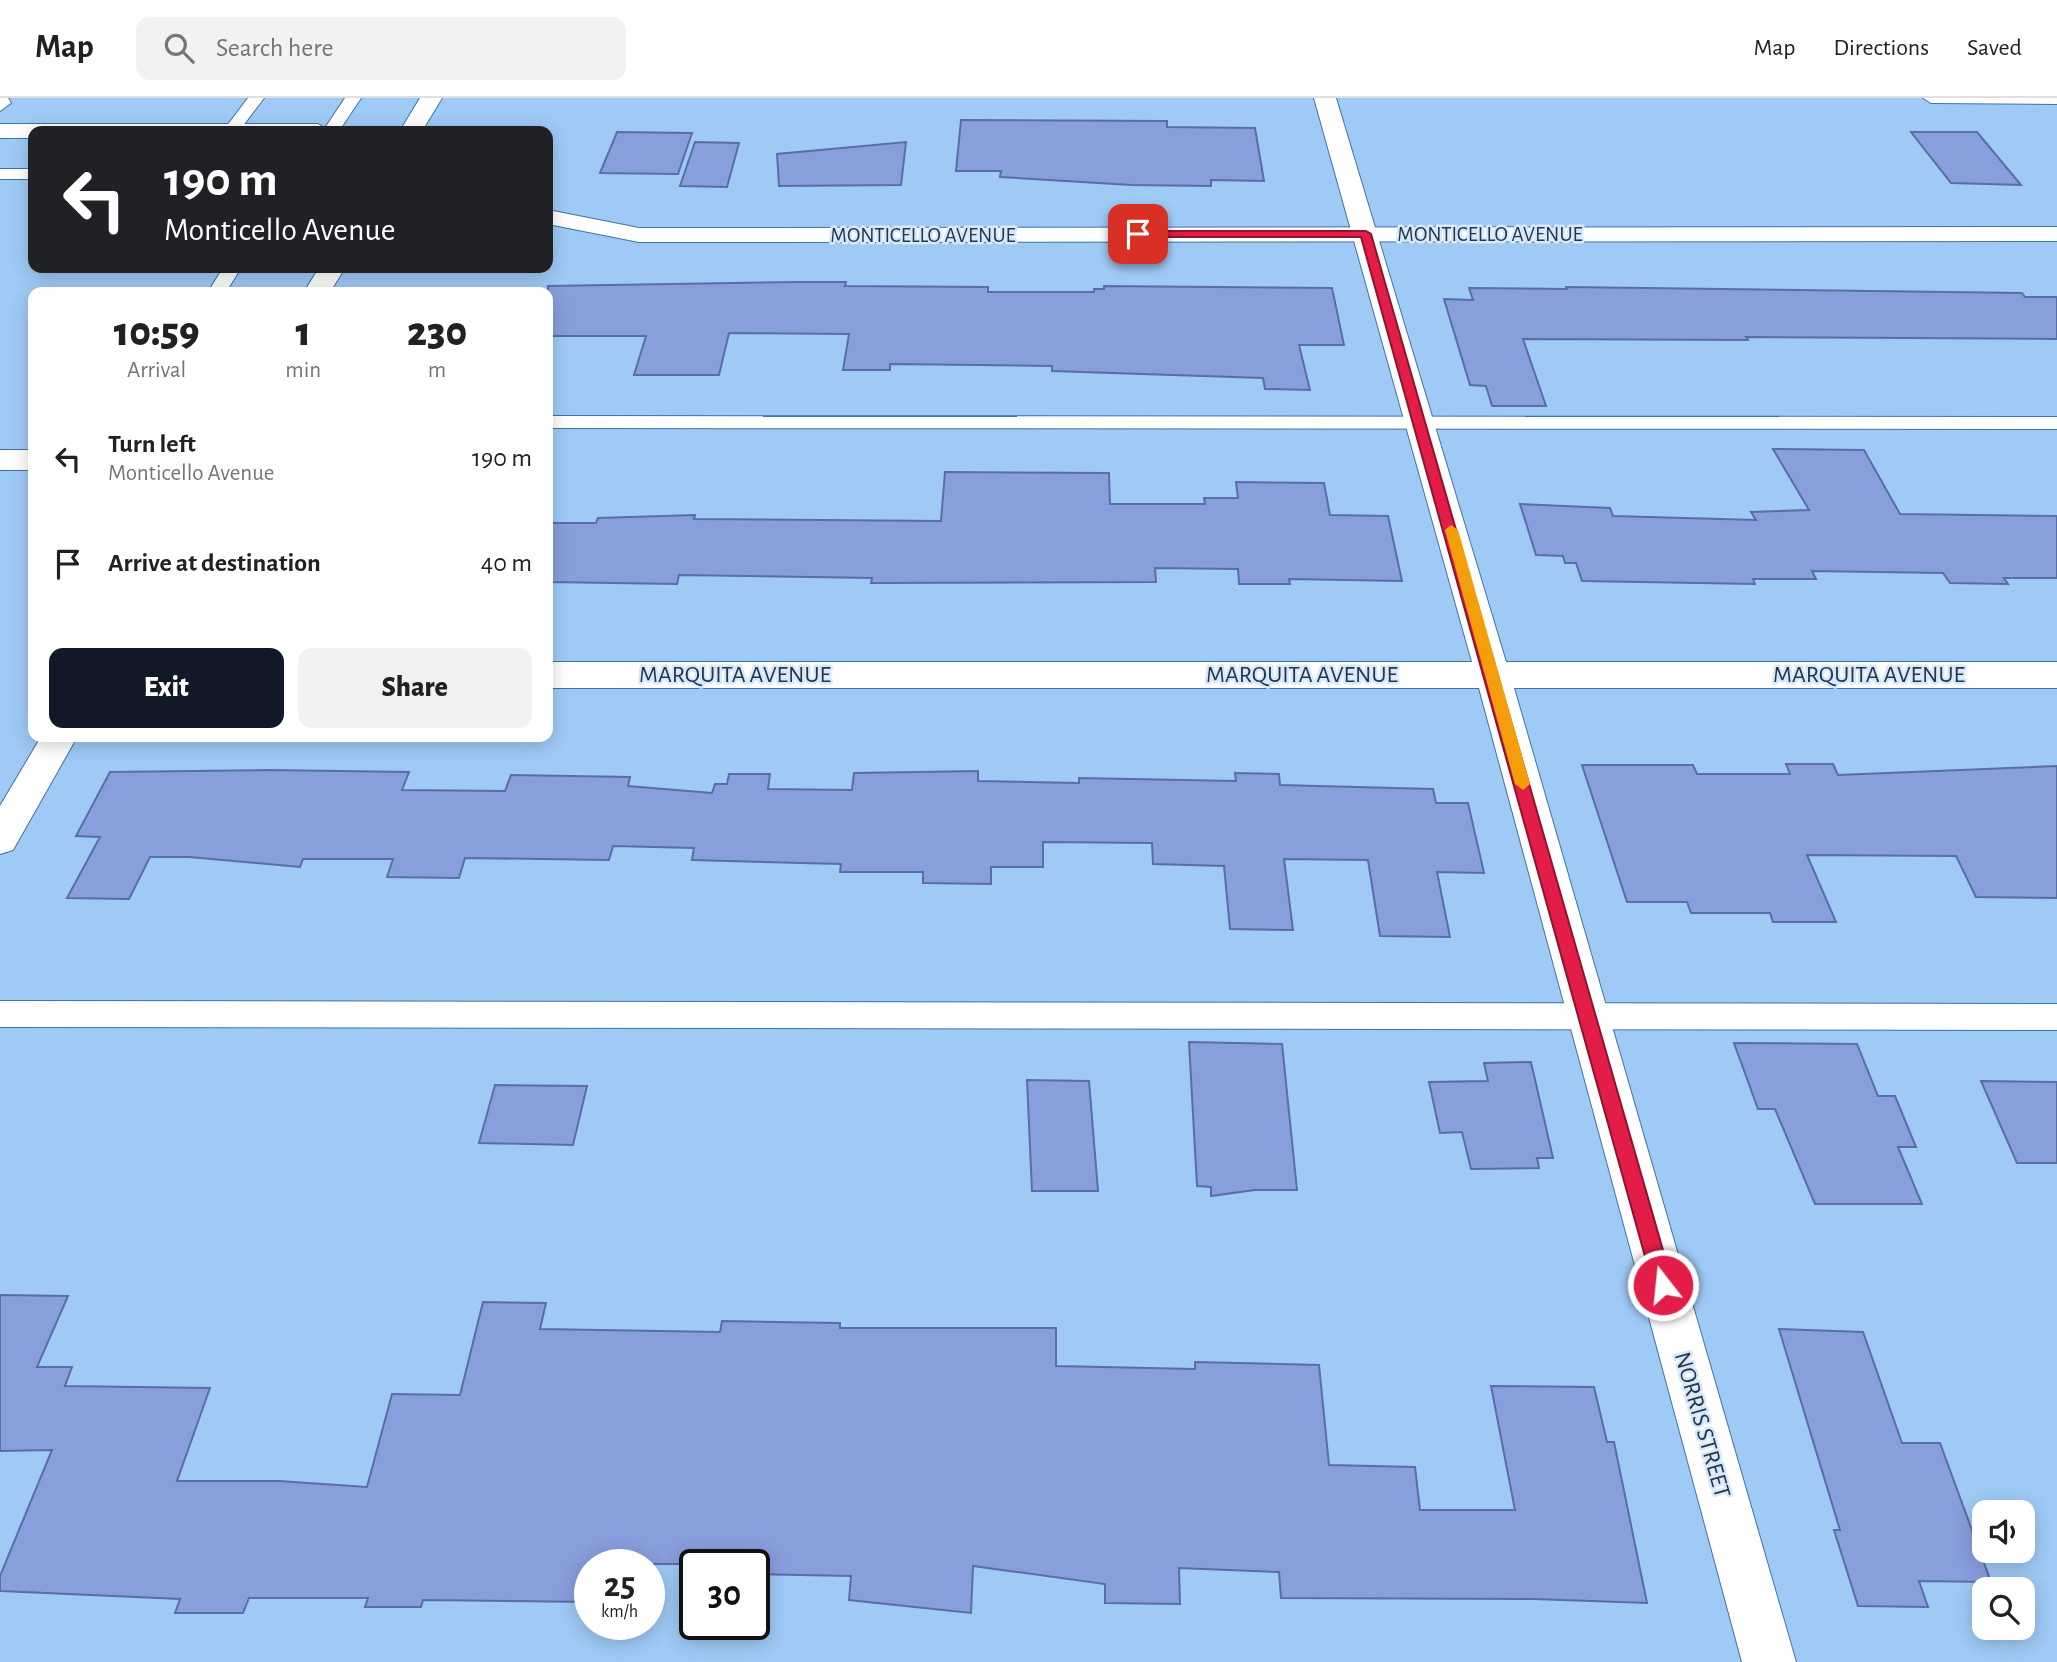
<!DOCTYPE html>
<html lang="en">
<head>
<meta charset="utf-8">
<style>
  body { margin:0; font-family:"Alegreya Sans",sans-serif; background:#f2f2f2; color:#202124; height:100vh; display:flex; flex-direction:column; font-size:26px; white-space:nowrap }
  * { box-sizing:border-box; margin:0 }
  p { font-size:23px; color:#757577 }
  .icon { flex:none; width:38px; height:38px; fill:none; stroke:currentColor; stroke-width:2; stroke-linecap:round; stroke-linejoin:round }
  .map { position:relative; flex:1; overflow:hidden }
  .side { position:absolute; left:28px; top:189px; width:525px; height:455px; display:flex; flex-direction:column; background:#fff; border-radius:14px; box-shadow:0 4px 18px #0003 }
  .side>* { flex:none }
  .guide { position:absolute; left:28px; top:28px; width:525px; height:147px; border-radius:14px; box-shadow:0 4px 18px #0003; background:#202124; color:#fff; overflow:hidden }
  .tools { position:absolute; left:1972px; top:1402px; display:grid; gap:14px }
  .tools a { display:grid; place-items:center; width:63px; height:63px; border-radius:14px; background:#fff; box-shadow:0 4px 18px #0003; font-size:35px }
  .speed { position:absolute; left:574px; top:1451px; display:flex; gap:14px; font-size:35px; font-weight:700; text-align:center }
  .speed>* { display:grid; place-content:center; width:91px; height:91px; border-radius:50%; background:#fff; box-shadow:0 4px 18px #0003; line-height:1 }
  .speed small { font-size:18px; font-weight:400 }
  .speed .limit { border:4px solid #111; border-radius:10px; background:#fff; color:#111 }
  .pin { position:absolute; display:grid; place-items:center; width:60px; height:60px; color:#fff; margin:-30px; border-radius:14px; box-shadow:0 4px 10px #0006 }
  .me { position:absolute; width:77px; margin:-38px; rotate:344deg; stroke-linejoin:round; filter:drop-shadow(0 0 5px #0008) }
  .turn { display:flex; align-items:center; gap:24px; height:147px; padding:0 21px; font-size:32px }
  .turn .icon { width:91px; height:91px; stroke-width:2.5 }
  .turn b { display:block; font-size:49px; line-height:60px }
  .eta { display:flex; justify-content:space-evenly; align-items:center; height:119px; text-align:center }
  .eta b { font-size:42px; font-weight:800; line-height:49px }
  .cta { display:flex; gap:14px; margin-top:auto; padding:14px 21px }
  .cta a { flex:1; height:80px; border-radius:14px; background:#111827; color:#fff; font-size:28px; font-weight:800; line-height:80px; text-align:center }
  .cta a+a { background:#f2f2f2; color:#202124 }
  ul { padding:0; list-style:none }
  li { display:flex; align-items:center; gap:21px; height:105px; padding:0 21px }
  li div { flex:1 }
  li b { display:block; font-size:26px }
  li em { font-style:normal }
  header { display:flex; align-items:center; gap:42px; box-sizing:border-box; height:98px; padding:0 35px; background:#fff; border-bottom:2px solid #e0e0e0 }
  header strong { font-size:33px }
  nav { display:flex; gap:38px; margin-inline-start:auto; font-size:24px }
  .search { width:490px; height:63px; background:#f2f2f2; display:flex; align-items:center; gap:18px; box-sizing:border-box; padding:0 24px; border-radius:14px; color:#757577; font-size:26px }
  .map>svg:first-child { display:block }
  .building { fill:#889edd; stroke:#596da8; stroke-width:2 }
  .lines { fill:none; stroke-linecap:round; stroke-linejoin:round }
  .service-casing { stroke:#3f73a4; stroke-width:2 }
  .minor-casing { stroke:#3f73a4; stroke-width:2 }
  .tertiary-casing { stroke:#3f73a4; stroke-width:2 }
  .service { fill:#fff; fill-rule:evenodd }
  .minor { fill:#fff; fill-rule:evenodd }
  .tertiary { fill:#fff; fill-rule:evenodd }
  .route { fill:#e11d48; stroke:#92132f; stroke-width:2 }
  .slow { fill:#f59e0b }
  .labels { text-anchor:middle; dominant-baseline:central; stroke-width:5; stroke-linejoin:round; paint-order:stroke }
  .far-street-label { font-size:21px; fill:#21374d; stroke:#d8e8f9 }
  .street-label { font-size:24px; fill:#21374d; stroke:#d8e8f9 }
</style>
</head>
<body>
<header>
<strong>Map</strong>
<div class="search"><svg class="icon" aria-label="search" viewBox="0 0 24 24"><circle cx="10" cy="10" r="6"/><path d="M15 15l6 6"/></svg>Search here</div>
<nav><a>Map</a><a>Directions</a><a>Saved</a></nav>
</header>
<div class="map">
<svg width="2057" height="1564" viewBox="0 0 2057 1564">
  <rect width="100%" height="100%" fill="#9fcaf6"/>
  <!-- building -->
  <g class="building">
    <polygon points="961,22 1167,23 1167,29 1255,30 1264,83 1211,82 1211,88 1131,87 1000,79 1001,73 956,73"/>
    <polygon points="617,34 692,35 678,76 600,75"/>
    <polygon points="1911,34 1977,34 2021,87 1951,85"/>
    <polygon points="695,44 739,45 727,89 680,88"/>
    <polygon points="906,44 901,87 779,88 777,56"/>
    <polygon points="796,184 846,184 845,188 988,189 988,194 1094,194 1094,191 1104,191 1104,188 1332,190 1344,247 1299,247 1310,292 1265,291 1263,280 1052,273 1052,268 890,266 890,272 843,272 849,236 729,235 719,277 634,277 646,238 548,238 548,188"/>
    <polygon points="1566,189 2022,195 2025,199 2057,199 2057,241 1746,239 1748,242 1523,241 1546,308 1492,308 1486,288 1470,287 1444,201 1473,202 1469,190 1567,191"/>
    <polygon points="1773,351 1864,352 1900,416 2057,418 2057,480 2004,480 2008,486 1950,485 1943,475 1812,473 1816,481 1753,481 1755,486 1582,483 1576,465 1565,465 1563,458 1536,457 1520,406 1610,410 1613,418 1756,422 1751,414 1809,412"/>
    <polygon points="945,374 1109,375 1110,406 1205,406 1204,400 1238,400 1236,384 1324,385 1330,417 1388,418 1402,483 1289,481 1290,486 1239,486 1238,471 1155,470 1156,484 871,485 872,480 679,477 677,486 548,484 548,425 596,425 598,420 695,417 694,421 941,423"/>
    <polygon points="1786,666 1833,666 1838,677 2057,668 2057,800 1976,799 1956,758 1807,757 1836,824 1773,824 1770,815 1691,815 1687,804 1627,804 1582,667 1693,667 1697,676 1790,676"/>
    <polygon points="269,672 409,674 402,692 505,693 511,677 630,679 628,688 712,695 715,686 727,686 729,676 770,676 768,691 852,692 854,675 978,673 978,683 1079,685 1079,680 1236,683 1235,675 1279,676 1280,687 1433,691 1436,705 1468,705 1484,775 1437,774 1450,839 1380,838 1368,762 1284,761 1293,832 1230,831 1224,768 1153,766 1152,745 1043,744 1043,769 991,769 991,786 923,785 923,774 840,774 841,766 692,762 694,750 613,748 609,762 465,760 459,780 387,779 393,761 303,761 300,769 189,759 150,759 129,801 67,800 100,739 76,738 110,674"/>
    <polygon points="1189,944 1282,946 1297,1092 1255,1092 1211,1098 1211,1089 1197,1088"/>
    <polygon points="1734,945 1857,946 1878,998 1895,998 1916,1049 1898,1049 1922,1106 1815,1106 1775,1011 1758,1011"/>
    <polygon points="1531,964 1553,1060 1537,1060 1539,1070 1471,1071 1462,1034 1440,1035 1429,984 1488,983 1484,965"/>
    <polygon points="1027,982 1089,983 1098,1093 1032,1093"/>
    <polygon points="1981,983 2057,984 2057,1065 2017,1065"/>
    <polygon points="495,987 587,988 573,1047 479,1045"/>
    <polygon points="0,1197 68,1198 37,1269 72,1269 65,1288 210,1290 177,1383 279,1383 367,1389 392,1296 460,1297 483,1204 546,1205 540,1231 720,1234 722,1223 840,1225 840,1230 1056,1230 1056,1268 1195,1271 1195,1264 1319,1267 1329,1367 1415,1369 1420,1412 1515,1412 1491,1288 1594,1289 1607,1344 1614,1344 1647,1505 1533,1501 1281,1500 1279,1474 1179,1470 1180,1506 1105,1505 1105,1486 973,1468 971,1515 849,1502 851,1478 754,1476 754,1466 695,1466 695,1475 684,1474 685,1466 590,1466 590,1504 423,1502 421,1509 365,1509 368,1500 249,1500 243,1515 175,1515 180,1501 0,1493 0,1478 52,1352 0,1353"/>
    <polygon points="1779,1231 1863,1234 1902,1345 1940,1345 1991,1484 1919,1483 1928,1509 1858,1508 1834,1432 1840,1432"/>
  </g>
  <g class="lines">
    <!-- service casing -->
    <g class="service-casing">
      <g id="service">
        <polygon points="0,0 8,0 11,5 0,13"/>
        <polygon points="248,0 264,0 239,33 223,33"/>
        <polygon points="345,0 361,0 339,33 323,33"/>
        <polygon points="1923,0 2057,0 2057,6 1931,5"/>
        <rect x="0" y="71" width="33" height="10"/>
        <polygon points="223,170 241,170 226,194 208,194"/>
        <polygon points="548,318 2057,319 2057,331 548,330"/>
        <polygon points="0,903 2057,906 2057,932 0,929"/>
      </g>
    </g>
    <!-- minor casing -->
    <g class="minor-casing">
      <g id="minor">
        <polygon points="420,0 442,0 422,33 400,33"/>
        <polygon points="1314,0 1336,0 1506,564 2057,564 2057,590 1514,590 1796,1564 1742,1564 1479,590 548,590 548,564 1472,564"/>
        <polygon points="319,170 345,170 330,194 304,194"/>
        <rect x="0" y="352" width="33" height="20"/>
        <polygon points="41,639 77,639 13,752 0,756 0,708"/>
      </g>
    </g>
    <!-- tertiary casing -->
    <g class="tertiary-casing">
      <g id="tertiary">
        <polygon points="0,26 318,26 329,33 33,33 33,40 0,40"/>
        <polygon points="548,112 639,130 2057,129 2057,143 639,144 548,126"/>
      </g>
    </g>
    <!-- service -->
    <use href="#service" class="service"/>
    <!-- minor -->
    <use href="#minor" class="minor"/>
    <!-- tertiary -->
    <use href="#tertiary" class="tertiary"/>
  </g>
  <!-- route -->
  <polygon class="route" points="1138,133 1366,133 1371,136 1673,1187 1670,1194 1663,1197 1656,1194 1653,1187 1361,139 1134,139 1134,134"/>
  <!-- slow -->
  <polygon class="slow" points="1451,427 1458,432 1530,686 1523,692 1515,686 1445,432"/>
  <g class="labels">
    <!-- far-street labels -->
    <g class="far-street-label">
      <text x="1490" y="136">MONTICELLO AVENUE</text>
      <text x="923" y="137">MONTICELLO AVENUE</text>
    </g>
    <!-- street labels -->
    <g class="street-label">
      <text x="735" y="577">MARQUITA AVENUE</text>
      <text x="1302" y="577">MARQUITA AVENUE</text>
      <text x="1869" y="577">MARQUITA AVENUE</text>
      <text transform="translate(1702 1327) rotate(74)">NORRIS STREET</text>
    </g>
  </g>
</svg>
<div class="tools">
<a><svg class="icon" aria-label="sound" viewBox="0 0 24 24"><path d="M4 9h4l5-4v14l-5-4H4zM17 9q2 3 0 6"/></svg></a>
<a><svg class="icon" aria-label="search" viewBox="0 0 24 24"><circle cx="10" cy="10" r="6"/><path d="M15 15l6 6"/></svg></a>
</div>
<div class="speed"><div>25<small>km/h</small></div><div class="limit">30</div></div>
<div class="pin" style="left:1138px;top:136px;background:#d93025"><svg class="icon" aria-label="arrive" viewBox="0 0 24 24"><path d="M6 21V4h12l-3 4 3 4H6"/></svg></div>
<svg class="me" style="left:1663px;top:1187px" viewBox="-20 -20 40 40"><circle r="17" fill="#e11d48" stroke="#fff" stroke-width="3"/><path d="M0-11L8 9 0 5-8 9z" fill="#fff"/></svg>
<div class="guide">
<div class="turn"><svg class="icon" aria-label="left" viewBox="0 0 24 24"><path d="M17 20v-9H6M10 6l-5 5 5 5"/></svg><div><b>190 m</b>Monticello Avenue</div></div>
</div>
<section class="side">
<div class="eta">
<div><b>10:59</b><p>Arrival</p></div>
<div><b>1</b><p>min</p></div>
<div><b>230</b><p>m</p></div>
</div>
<ul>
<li><svg class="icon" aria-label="left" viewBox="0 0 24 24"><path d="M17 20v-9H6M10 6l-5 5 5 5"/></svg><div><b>Turn left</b><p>Monticello Avenue</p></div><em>190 m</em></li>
<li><svg class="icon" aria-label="arrive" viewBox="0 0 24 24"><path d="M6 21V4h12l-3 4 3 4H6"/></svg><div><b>Arrive at destination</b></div><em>40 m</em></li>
</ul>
<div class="cta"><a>Exit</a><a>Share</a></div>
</section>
</div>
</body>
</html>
